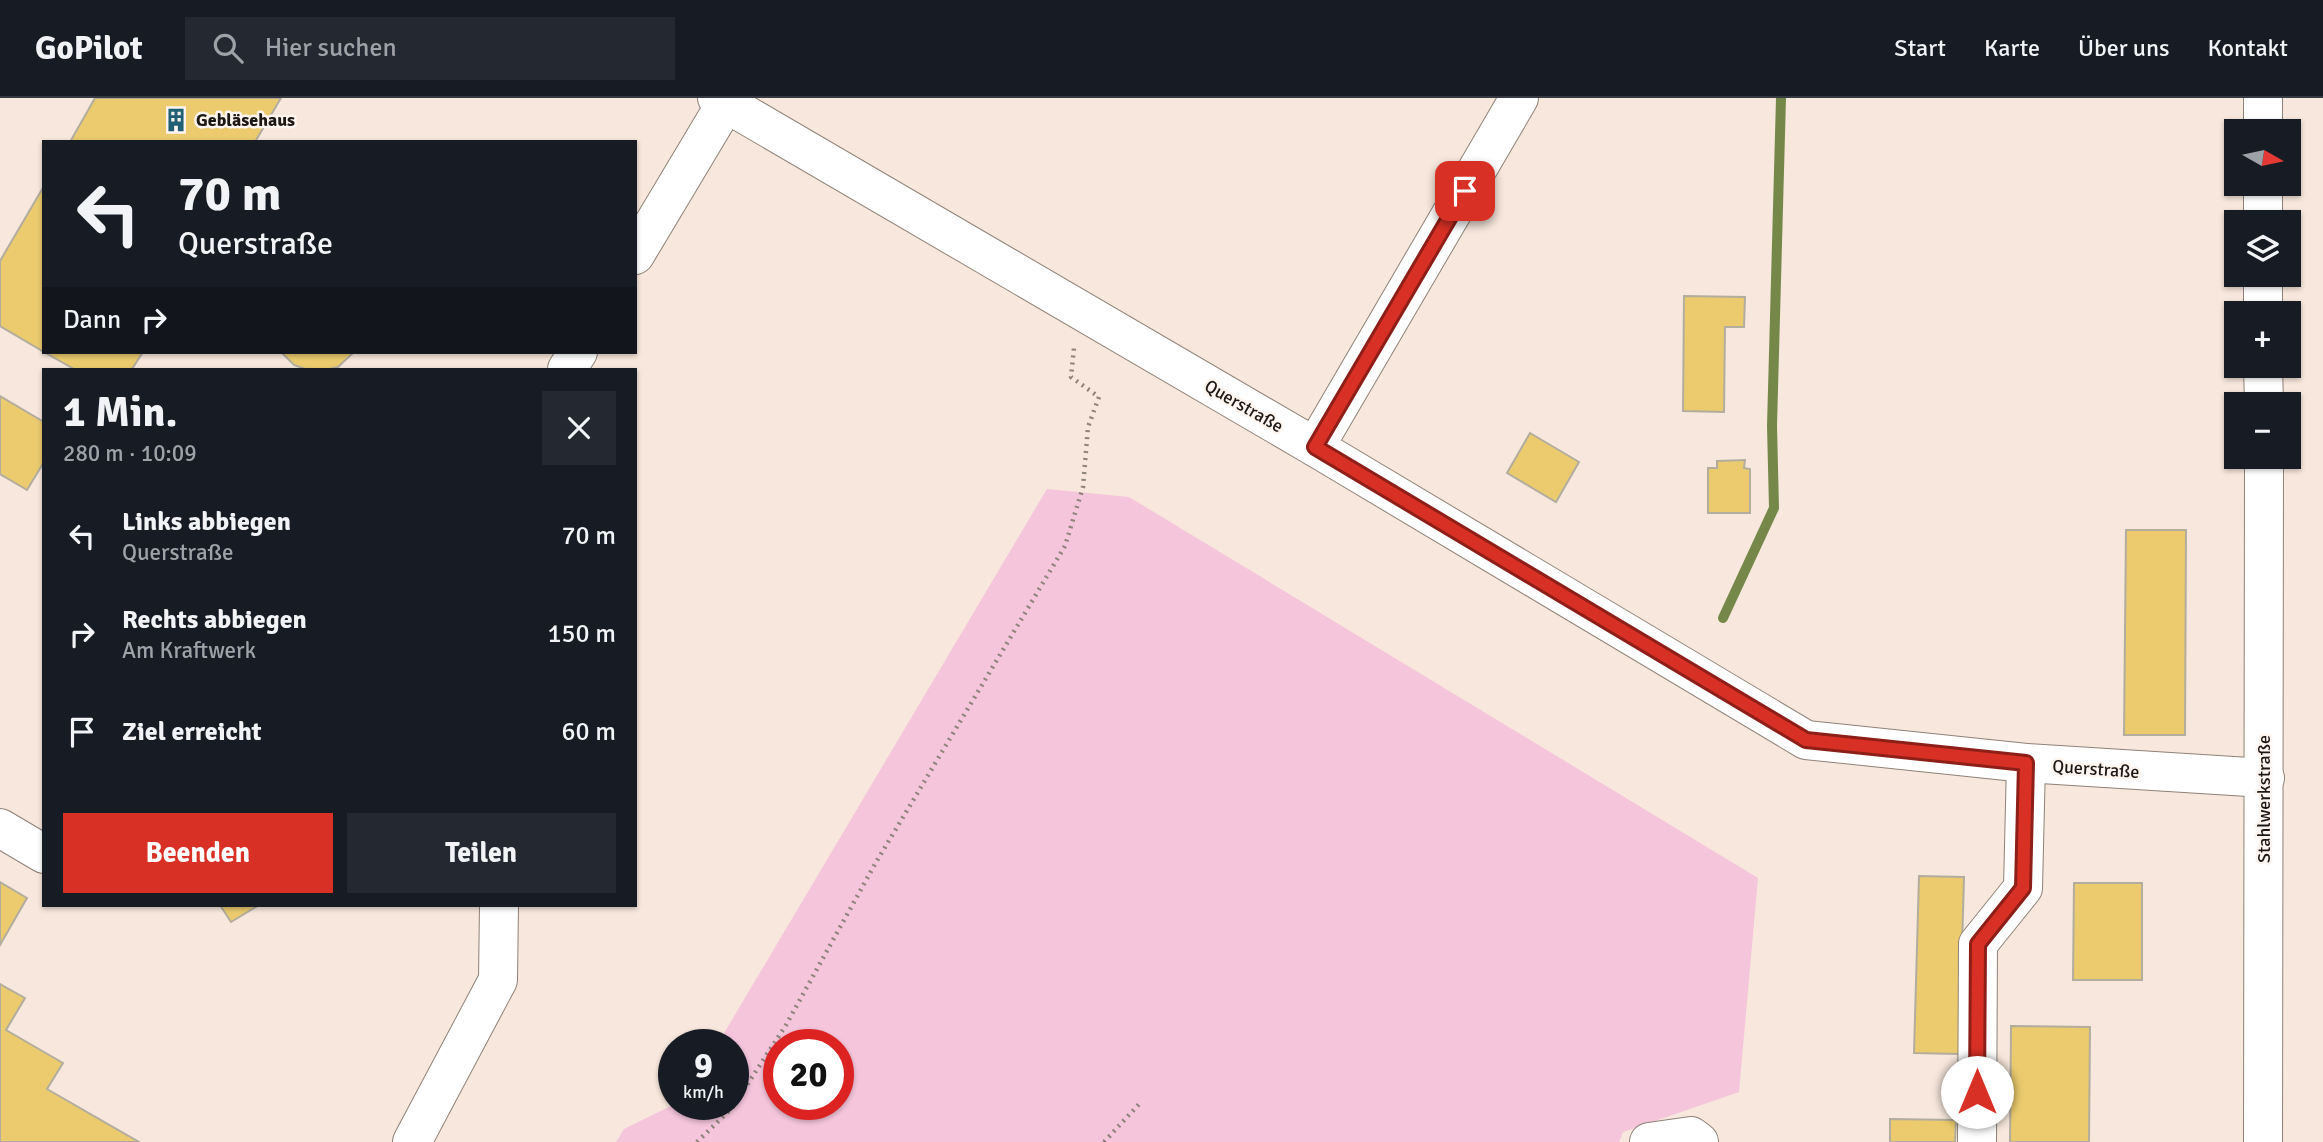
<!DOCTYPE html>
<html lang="de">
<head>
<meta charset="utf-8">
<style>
  body { margin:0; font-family:Signika,sans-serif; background:#242831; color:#f1f3f6; height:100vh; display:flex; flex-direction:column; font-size:26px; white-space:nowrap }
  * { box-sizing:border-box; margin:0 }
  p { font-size:23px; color:#9ea1a6 }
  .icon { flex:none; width:38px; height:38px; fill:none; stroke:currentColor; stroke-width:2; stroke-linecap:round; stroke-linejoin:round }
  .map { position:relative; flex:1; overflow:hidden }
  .sheet { position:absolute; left:42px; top:270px; width:595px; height:539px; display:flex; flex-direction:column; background:#171b24; border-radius:0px; box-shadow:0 2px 5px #0004 }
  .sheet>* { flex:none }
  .guide { position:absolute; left:42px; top:42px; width:595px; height:214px; border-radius:0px; box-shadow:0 2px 5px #0004; background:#171b24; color:#f1f3f6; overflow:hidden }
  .needle { width:46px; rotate:99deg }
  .controls { position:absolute; left:2224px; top:21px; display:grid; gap:14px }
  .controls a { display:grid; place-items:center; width:77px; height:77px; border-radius:0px; background:#171b24; box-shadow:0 2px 5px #0004; font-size:35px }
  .speed { position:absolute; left:658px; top:931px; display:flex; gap:14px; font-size:35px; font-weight:700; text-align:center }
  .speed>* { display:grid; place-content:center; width:91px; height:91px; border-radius:50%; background:#171b24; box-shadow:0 2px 5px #0004; line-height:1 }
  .speed small { font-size:18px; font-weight:400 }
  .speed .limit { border:10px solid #d22; background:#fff; color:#111 }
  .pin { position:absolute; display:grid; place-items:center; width:60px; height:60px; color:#fff; margin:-30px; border-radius:14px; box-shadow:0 4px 10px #0006 }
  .me { position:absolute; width:77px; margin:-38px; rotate:0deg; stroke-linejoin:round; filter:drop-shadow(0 0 5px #0008) }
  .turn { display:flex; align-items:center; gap:24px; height:147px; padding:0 21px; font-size:32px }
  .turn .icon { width:91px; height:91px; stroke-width:2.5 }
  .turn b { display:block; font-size:49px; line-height:60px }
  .then { display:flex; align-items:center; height:66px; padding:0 21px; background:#0003; gap:14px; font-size:26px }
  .round { display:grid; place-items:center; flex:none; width:74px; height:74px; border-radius:0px; background:#242831 }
  .overview { display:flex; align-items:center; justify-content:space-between; height:119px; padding:0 21px }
  h1 { font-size:42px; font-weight:700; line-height:52px }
  .primary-button { display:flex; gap:14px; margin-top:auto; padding:14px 21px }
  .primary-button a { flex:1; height:80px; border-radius:0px; background:#d93025; color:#fff; font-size:28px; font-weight:700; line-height:80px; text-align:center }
  .primary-button a+a { background:#242831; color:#f1f3f6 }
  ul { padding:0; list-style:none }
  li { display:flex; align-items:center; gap:21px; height:98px; padding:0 21px }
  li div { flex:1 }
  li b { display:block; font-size:26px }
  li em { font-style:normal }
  header { display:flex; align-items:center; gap:42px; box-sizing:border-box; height:98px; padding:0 35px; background:#171b24; border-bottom:2px solid #363941 }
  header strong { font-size:33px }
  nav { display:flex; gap:38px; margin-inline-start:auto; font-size:24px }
  .search { width:490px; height:63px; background:#242831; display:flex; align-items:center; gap:18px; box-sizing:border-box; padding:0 24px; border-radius:0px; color:#9ea1a6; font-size:26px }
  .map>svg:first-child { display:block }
  .green { fill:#f5c5db; fill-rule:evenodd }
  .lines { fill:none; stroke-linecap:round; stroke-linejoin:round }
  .stream { stroke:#75884a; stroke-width:10 }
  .building { fill:#ebcb6e; stroke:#b3ad9e; stroke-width:2 }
  .minor-casing { stroke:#908278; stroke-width:40 }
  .path { stroke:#8f847c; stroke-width:4.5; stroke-dasharray:2 5; stroke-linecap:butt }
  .minor { stroke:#fff; stroke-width:38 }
  .route-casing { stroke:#8d1f18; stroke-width:18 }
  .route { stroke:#d93025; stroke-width:12 }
  .labels { text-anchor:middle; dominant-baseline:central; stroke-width:5; stroke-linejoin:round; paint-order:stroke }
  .poi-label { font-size:18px; font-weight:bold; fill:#1d1814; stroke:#fff5ef; text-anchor:start }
  .street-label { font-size:18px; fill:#1d1814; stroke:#fff5ef }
</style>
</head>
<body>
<header>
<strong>GoPilot</strong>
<div class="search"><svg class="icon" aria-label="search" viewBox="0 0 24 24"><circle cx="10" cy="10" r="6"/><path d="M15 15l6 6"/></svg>Hier suchen</div>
<nav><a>Start</a><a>Karte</a><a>Über uns</a><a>Kontakt</a></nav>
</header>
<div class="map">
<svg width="2323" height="1044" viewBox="0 0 2323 1044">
  <rect width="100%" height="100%" fill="#f7e7dc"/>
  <!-- green -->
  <path class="green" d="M1047,391L1129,399L1758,780L1739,994L1623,1034L1619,1044H616L624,1031L675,1006H733V947H717ZM779,947H838V1006H779Z"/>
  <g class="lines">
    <!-- stream -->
    <polyline class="stream" points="1723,520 1774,410 1772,328 1781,0"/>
  </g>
  <!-- building -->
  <g class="building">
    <polygon points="95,0 281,0 255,44 70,44"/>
    <polygon points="44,88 44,254 0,228 0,163"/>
    <polygon points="1684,198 1745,199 1744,229 1725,229 1724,314 1683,313"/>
    <polygon points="44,254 143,254 132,271 74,271"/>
    <polygon points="281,254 354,254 338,269 330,271 305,271 294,267"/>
    <polygon points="0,298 44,324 44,364 27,392 0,376"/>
    <polygon points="1530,335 1579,364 1556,404 1507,375"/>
    <polygon points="1745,362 1744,370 1750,371 1750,415 1708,415 1708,370 1717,370 1717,363"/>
    <polygon points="2126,432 2186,432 2185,637 2124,637"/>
    <polygon points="1919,778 1964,779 1959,956 1914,955"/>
    <polygon points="0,784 27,800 0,847"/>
    <polygon points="2074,785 2142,785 2142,882 2073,882"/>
    <polygon points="220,807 259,807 231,824"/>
    <polygon points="0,886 25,900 6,932 63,965 47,991 139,1044 0,1044"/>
    <polygon points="2011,928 2090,929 2089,1044 2010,1044"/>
    <polygon points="1890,1021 1956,1022 1955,1044 1890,1044"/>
  </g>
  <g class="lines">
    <!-- minor casing -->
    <g class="minor-casing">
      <g id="minor">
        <polyline points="717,0 1315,349 1806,642 2026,665 2265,680"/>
        <polyline points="2263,0 2263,33"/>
        <polyline points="2263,86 2263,124"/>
        <polyline points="635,157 726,5"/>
        <polyline points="2263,177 2263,215"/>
        <polyline points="2263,268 2264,306"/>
        <polyline points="567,271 578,254"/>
        <polyline points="1315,349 1519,0"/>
        <polyline points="0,730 44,756"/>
        <polyline points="412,1044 498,882 499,807"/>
        <polyline points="1649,1044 1691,1038 1699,1044"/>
        <polyline points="1977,1044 1978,846 2023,790 2026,665"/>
        <polyline points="2263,1044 2264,359"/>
      </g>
    </g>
    <!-- path -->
    <g class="path">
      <polyline points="697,1044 732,1010 786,927 875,766 1065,448 1083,389 1088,329 1099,299 1071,279 1074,250"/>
      <polyline points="1104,1044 1141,1004"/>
    </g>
    <!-- minor -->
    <use href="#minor" class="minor"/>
  </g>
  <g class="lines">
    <!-- route casing -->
    <g class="route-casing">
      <polyline id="route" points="1465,93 1315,349 1806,642 2026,665 2023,790 1978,846 1977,994"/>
    </g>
    <!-- route -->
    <use href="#route" class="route"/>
  </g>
  <!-- icons -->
  <defs>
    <g id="building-bare" transform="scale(1.89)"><path d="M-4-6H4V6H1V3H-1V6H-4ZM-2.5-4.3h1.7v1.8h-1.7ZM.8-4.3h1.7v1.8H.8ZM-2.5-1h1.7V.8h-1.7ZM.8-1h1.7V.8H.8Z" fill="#206075" stroke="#fff5ef" stroke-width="2.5" paint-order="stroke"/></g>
  </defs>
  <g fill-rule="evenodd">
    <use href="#building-bare" x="176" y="22"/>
  </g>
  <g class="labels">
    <!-- poi labels -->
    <g class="poi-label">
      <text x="196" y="22">Gebläsehaus</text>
    </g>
    <!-- street labels -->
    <g class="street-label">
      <text transform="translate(1244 308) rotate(30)">Querstraße</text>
      <text transform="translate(2096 671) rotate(4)">Querstraße</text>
      <text transform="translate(2264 701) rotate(-90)">Stahlwerkstraße</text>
    </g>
  </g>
</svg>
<div class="controls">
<a><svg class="needle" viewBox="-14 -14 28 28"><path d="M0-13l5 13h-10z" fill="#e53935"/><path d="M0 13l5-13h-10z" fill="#9ea1a6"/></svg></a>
<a><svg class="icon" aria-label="layers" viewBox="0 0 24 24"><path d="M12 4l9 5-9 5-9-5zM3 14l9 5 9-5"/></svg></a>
<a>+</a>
<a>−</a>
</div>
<div class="speed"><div>9<small>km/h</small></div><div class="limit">20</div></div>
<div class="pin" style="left:1465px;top:93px;background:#d93025"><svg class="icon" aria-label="arrive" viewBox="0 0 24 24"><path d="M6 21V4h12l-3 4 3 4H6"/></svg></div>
<svg class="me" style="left:1977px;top:994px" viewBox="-20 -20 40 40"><circle r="19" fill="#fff"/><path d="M0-13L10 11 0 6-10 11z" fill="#d93025"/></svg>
<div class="guide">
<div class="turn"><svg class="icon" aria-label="left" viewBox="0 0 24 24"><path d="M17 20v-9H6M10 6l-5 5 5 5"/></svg><div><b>70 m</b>Querstraße</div></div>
<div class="then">Dann<svg class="icon" aria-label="right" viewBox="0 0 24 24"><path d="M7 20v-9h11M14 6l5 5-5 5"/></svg></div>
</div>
<section class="sheet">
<div class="overview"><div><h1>1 Min.</h1><p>280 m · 10:09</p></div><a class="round"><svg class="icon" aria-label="close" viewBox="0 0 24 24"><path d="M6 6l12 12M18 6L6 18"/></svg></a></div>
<ul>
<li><svg class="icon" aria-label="left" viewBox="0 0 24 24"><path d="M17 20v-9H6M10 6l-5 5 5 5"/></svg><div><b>Links abbiegen</b><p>Querstraße</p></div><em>70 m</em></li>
<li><svg class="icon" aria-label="right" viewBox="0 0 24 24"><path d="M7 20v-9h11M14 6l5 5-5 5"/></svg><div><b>Rechts abbiegen</b><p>Am Kraftwerk</p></div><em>150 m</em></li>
<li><svg class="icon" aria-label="arrive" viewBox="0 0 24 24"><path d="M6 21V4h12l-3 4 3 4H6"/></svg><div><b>Ziel erreicht</b></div><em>60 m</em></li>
</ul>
<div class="primary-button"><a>Beenden</a><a>Teilen</a></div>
</section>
</div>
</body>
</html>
